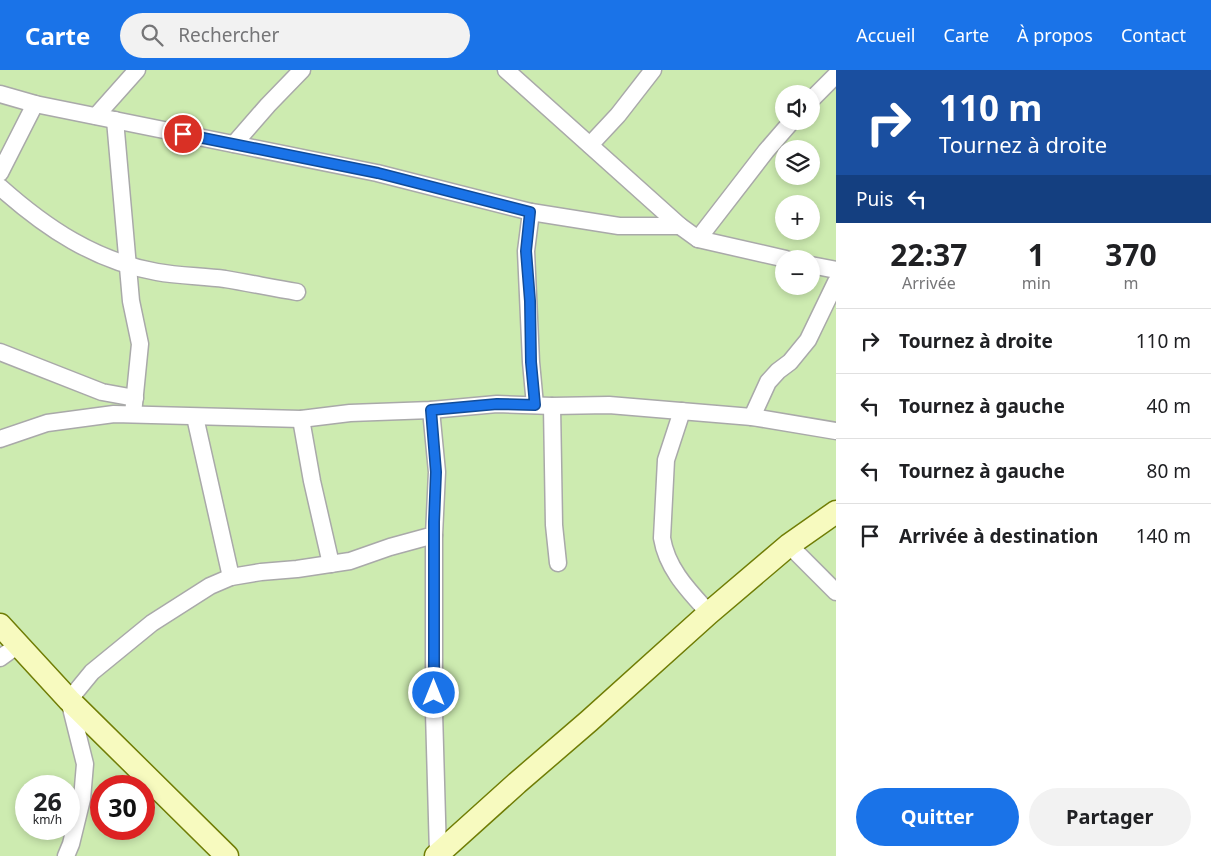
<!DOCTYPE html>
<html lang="fr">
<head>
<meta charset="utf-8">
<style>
  body { margin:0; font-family:"Noto Sans",sans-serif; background:#f2f2f2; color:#202124; height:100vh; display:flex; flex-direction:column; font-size:19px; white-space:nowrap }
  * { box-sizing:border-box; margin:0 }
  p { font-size:16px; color:#757577 }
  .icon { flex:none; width:28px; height:28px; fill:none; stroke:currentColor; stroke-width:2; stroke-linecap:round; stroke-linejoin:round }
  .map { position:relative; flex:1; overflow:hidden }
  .drawer { display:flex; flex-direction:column; background:#fff; width:375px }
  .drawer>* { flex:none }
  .hud { background:#1a4fa0; color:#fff; overflow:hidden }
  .fabs { position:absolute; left:775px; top:15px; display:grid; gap:10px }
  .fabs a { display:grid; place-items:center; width:45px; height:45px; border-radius:50%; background:#fff; box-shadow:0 2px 8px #0003; font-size:25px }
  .speed { position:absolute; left:15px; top:705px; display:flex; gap:10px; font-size:25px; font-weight:700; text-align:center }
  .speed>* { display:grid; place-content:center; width:65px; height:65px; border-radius:50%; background:#fff; box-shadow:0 2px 8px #0003; line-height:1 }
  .speed small { font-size:12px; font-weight:400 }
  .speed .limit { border:8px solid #d22; background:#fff; color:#111 }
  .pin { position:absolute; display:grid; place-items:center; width:42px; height:42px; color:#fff; margin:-21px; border:2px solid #fff; border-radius:50%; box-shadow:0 1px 5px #0007 }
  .me { position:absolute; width:55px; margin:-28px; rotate:0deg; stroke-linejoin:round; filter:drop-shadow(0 0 4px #0008) }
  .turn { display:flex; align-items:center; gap:18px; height:105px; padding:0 20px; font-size:22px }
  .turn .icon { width:65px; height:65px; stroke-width:2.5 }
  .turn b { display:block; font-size:35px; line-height:42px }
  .then { display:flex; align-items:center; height:48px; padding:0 20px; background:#0003; gap:10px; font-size:19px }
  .eta { display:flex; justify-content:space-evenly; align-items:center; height:85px; text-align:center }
  .eta b { font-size:30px; font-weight:700; line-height:35px }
  .cta { display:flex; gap:10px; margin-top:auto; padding:10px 20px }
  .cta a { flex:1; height:58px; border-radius:30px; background:#1a73e8; color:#fff; font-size:20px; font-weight:700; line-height:58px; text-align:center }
  .cta a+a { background:#f2f2f2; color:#202124 }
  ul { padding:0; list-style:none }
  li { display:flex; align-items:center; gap:15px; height:65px; padding:0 20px; border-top:1px solid #e0e0e0 }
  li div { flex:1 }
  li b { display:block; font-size:19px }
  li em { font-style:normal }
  header { display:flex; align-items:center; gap:30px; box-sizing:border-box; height:70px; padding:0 25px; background:#1a73e8; color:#fff }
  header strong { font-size:24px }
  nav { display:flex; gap:28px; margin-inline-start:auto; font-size:18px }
  .search { width:350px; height:45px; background:#f2f2f2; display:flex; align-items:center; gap:12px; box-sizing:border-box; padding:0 18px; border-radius:28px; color:#757577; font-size:19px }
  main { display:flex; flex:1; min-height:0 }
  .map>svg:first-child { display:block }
  .grass { fill:#cdebb0; fill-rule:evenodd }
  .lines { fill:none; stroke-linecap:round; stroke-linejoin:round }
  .street-casing { stroke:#a9a9a9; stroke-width:19 }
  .secondary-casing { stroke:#707d05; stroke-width:25 }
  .street { stroke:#fff; stroke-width:16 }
  .secondary { stroke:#f7fabf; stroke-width:22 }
  .route-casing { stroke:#114b97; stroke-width:12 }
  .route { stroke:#1a73e8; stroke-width:9 }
</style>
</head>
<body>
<header>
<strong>Carte</strong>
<div class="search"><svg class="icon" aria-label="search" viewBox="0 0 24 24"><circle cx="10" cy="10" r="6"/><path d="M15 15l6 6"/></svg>Rechercher</div>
<nav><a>Accueil</a><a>Carte</a><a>À propos</a><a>Contact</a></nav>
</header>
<main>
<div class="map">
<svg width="836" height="786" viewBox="0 0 836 786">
  <rect width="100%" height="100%" fill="#f2efe9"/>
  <!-- grass -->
  <path class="grass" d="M0,0H836V786H0ZM784,24H811V51H784ZM784,79H811V106H784ZM784,134H811V161H784ZM784,189H811V216H784ZM26,716H69V759H26ZM101,716H144V759H101Z"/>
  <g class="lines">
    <!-- street casing -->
    <g class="street-casing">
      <g id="street">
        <polyline points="506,0 680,156 698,169 786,189"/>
        <polyline points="0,24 35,34 377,103 531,142 619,156 680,156"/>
        <polyline points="811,30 836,5"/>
        <polyline points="96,46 137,0"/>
        <polyline points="115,50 131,231 140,274 133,344"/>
        <polyline points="234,74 268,35 302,0"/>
        <polyline points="590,75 618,45 653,0"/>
        <polyline points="0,103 35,34"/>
        <path d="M0,117C46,158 95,191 157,202C179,206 202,206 225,209C249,213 273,218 297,222"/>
        <polyline points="531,142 526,181 531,292 535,335"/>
        <polyline points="698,169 766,81 792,51"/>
        <polyline points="811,195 836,200"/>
        <polyline points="0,282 102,322 135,328"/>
        <polyline points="552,336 554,455 558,493"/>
        <path d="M682,341L666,390L662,468C667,499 689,521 709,543"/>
        <polyline points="195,347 231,507 261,502 297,499 350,491 390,477 434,465 437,402 431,340"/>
        <polyline points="752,347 768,312 778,301 790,292 808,270 836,212"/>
        <polyline points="301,349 312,411 331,494"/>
        <polyline points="0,369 47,353 114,344 301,349 350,343 431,340 497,334 552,336 609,335 752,347 836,361"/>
        <polyline points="434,465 434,642 438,784"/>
        <polyline points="789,475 836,522"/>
        <polyline points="0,588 18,575"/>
        <polyline points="66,786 71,774 82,729 85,694 69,630 92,602 152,553 210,516 231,507"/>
      </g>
    </g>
    <!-- secondary casing -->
    <g class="secondary-casing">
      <g id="secondary">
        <polyline points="0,555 69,630 227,786"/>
        <polyline points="436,786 517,713 589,651 709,543 789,475 836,442"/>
      </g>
    </g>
    <!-- street -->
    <use href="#street" class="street"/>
    <!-- secondary -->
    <use href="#secondary" class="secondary"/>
  </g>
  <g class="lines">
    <!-- route casing -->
    <g class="route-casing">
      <polyline id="route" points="183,64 378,103 530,142 526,181 530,231 531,292 535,335 497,334 431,340 436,402 434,452 434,623"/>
    </g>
    <!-- route -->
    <use href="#route" class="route"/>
  </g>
</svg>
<div class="fabs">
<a><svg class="icon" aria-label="sound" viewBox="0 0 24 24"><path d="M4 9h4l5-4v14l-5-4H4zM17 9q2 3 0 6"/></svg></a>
<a><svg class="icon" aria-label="layers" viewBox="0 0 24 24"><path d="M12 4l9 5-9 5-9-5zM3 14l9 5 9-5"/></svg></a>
<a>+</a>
<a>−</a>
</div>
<div class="speed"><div>26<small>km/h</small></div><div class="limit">30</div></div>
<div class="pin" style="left:183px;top:64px;background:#d93025"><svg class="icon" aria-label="arrive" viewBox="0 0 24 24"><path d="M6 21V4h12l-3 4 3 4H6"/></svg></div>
<svg class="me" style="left:434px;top:623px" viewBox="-20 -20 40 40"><circle r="17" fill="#1a73e8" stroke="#fff" stroke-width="3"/><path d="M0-11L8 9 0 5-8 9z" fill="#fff"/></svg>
</div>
<section class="drawer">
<div class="hud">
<div class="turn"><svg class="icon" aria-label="right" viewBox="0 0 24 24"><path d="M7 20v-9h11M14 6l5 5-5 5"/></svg><div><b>110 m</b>Tournez à droite</div></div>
<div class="then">Puis<svg class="icon" aria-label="left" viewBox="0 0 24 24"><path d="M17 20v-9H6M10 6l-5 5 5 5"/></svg></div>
</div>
<div class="eta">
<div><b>22:37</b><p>Arrivée</p></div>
<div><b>1</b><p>min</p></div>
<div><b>370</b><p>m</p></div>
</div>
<ul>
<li><svg class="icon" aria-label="right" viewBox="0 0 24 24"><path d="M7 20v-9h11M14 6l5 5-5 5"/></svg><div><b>Tournez à droite</b></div><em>110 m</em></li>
<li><svg class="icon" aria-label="left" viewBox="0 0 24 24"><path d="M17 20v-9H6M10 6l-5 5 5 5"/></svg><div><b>Tournez à gauche</b></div><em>40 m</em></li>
<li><svg class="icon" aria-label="left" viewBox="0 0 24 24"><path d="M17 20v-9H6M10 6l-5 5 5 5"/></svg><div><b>Tournez à gauche</b></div><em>80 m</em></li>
<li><svg class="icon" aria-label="arrive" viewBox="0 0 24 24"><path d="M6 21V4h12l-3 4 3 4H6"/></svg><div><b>Arrivée à destination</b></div><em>140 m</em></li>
</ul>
<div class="cta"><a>Quitter</a><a>Partager</a></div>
</section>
</main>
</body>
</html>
